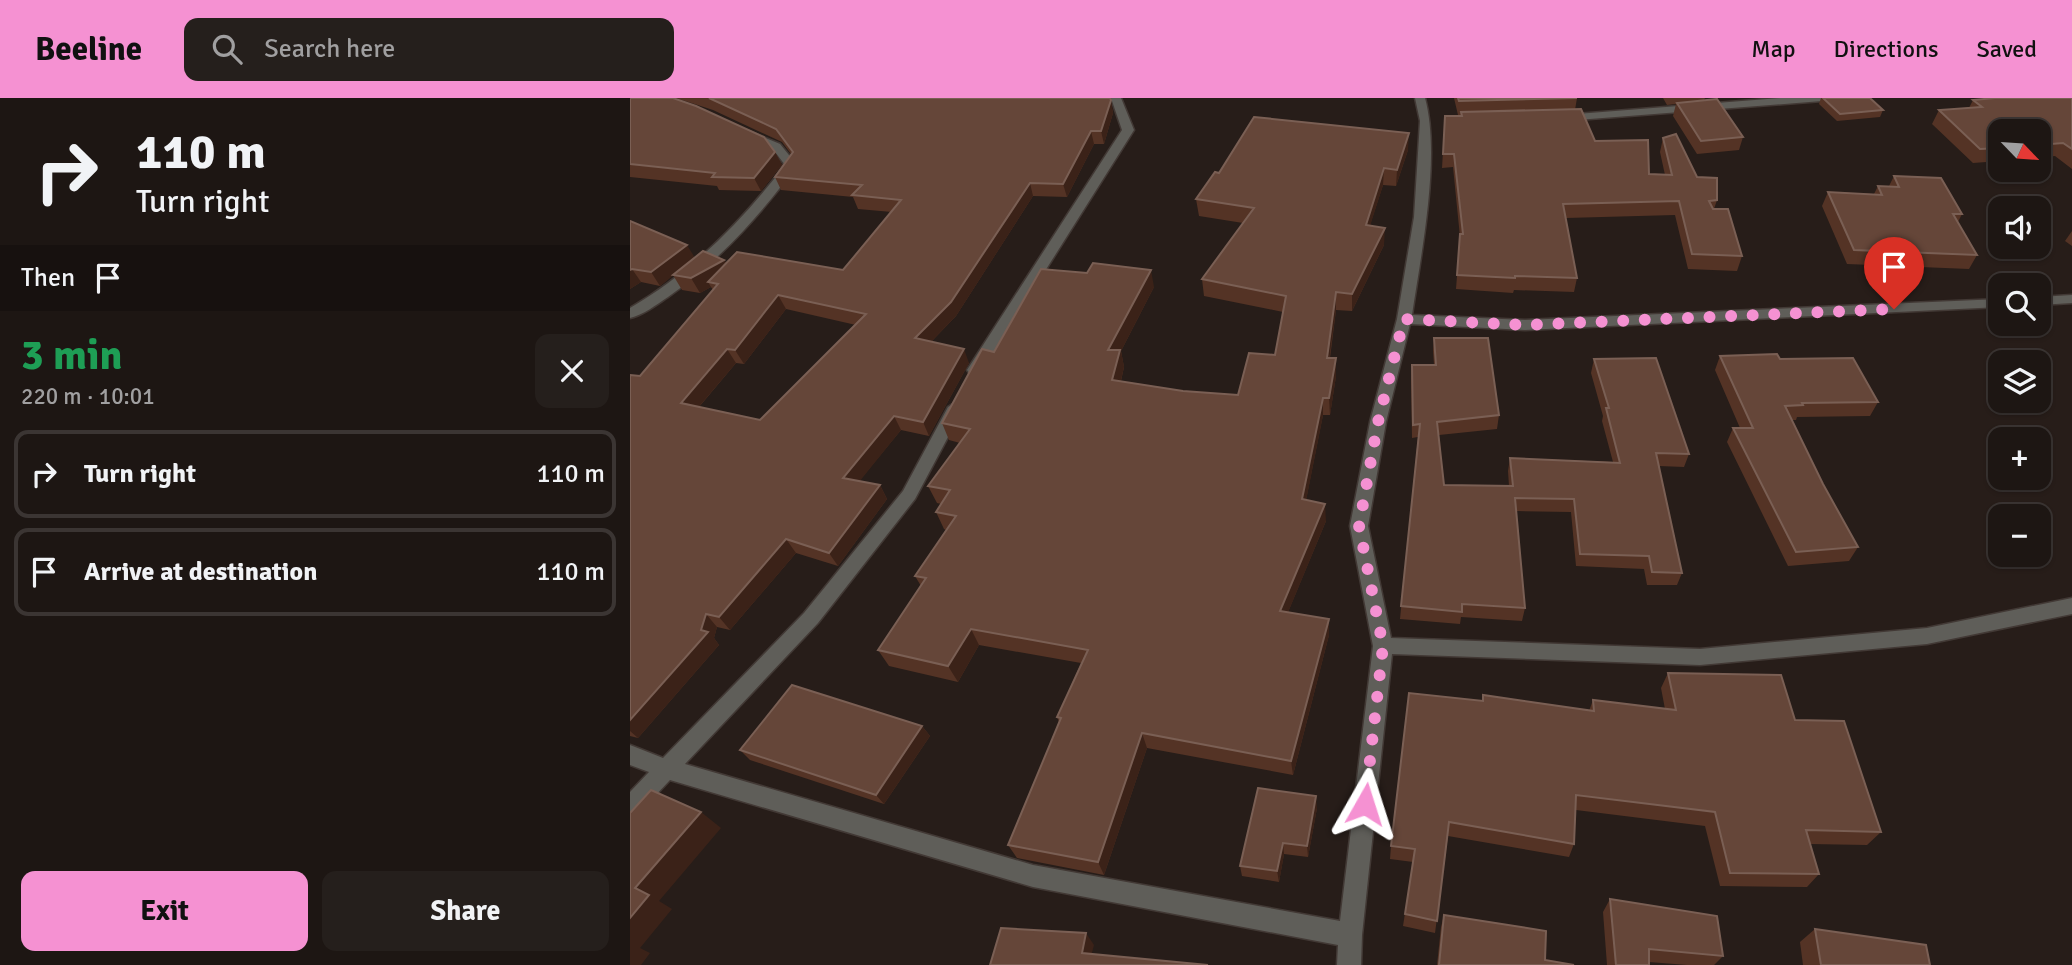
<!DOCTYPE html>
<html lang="en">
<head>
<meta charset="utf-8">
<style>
  body { margin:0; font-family:Signika,sans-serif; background:#251f1c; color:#f1f3f6; height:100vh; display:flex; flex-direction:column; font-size:26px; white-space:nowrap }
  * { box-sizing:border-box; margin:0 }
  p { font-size:23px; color:#a09fa0 }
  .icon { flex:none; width:38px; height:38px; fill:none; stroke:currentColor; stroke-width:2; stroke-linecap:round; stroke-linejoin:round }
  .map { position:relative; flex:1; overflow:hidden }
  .sheet { display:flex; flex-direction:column; background:#1d1613; width:630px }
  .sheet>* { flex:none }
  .top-card { background:#1d1613; color:#f1f3f6; overflow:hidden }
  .needle { width:46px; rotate:115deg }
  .buttons { position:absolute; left:1358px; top:21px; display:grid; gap:14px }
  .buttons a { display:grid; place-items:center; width:63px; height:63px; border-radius:14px; background:#1d1613; box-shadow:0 2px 5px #0004,0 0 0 2px #3b3533; font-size:35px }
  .pin { position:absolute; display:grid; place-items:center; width:60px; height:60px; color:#fff; margin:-72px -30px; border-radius:50% 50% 50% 0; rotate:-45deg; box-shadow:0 0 7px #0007 }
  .pin .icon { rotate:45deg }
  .me { position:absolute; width:77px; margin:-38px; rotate:6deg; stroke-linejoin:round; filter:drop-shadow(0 0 5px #0008) }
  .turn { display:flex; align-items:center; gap:24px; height:147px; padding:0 21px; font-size:32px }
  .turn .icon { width:91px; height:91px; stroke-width:2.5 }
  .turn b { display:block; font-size:49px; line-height:60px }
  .then { display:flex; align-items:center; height:66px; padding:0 21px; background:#0003; gap:14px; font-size:26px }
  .round { display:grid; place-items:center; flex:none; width:74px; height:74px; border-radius:14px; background:#251f1c }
  .overview { display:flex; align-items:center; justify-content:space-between; height:119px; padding:0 21px }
  h1 { font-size:42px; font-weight:700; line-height:52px; color:#1e9e55 }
  .button { display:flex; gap:14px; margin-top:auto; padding:14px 21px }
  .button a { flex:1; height:80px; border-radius:14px; background:#f591d2; color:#111; font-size:28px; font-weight:700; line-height:80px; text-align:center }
  .button a+a { background:#251f1c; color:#f1f3f6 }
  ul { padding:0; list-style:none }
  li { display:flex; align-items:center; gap:21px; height:88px; margin:0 14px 10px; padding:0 7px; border:4px solid #3b3533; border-radius:14px }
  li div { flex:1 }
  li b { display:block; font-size:26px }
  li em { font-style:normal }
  header { display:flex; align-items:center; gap:42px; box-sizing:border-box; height:98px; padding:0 35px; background:#f591d2; color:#111 }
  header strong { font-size:33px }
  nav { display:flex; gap:38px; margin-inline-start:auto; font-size:24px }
  .search { width:490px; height:63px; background:#251f1c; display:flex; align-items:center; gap:18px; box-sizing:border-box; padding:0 24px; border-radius:14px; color:#a09fa0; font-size:26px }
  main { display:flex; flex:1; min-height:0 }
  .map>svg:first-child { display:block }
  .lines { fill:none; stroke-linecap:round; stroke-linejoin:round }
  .minor-casing { stroke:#423935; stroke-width:3 }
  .minor { fill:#5f5e59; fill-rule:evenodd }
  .wall { fill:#543325; fill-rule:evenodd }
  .shaded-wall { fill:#3b2218 }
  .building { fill:#654639; stroke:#7a5f54; stroke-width:2; fill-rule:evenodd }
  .route { stroke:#f591d2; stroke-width:12; stroke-dasharray:0 21.6 }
</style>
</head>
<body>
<header>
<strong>Beeline</strong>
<div class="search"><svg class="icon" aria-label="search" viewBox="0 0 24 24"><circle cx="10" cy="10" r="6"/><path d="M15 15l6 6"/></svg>Search here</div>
<nav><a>Map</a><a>Directions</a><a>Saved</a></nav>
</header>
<main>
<section class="sheet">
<div class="top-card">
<div class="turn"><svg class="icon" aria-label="right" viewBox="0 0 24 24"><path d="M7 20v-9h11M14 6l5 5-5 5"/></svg><div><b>110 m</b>Turn right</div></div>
<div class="then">Then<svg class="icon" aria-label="arrive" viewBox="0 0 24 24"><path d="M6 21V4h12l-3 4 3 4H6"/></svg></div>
</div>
<div class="overview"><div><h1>3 min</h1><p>220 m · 10:01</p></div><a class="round"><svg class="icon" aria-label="close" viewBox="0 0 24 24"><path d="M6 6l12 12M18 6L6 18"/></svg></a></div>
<ul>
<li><svg class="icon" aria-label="right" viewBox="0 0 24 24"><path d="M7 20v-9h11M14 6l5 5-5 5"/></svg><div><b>Turn right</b></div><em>110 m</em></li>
<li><svg class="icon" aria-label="arrive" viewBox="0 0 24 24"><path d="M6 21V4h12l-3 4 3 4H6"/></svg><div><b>Arrive at destination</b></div><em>110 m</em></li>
</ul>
<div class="button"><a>Exit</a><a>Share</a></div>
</section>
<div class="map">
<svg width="1442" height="867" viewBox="0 0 1442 867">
  <rect width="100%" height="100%" fill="#271d19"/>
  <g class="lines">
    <!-- minor casing -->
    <g class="minor-casing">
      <g id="minor">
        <polygon points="481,0 491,0 504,32 350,276 340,276 337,272 492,32"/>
        <path d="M785,0H795C811,59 791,156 782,217L895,222L1370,201V209L895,232L780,226L756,324L738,428L761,540L1070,551L1297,530L1442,500V516L1297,546L1070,567L762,556L732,837L731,867H707L708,847L403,789L40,682L8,716L0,719V694L19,674L0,667V647L33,660L174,515L273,393L318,309L326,304L334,309L285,401L188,525L55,666L403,767L710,823L743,548L720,428L740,324L767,221L784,119L790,23Z"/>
        <polygon points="1150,0 1197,0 1192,3 934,23 928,20 934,17"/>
        <path d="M116,32L150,46L167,67C131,117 89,163 38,199C26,207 13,217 0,220V210C62,174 111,124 155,67L142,50L112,37L110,35Z"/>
        <polygon points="1442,197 1442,205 1409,207 1409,199"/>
      </g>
    </g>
    <!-- minor -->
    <use href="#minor" class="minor"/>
  </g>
  <!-- wall -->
  <g class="wall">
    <polygon points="0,0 145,54 152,67 131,93 89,92 87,88 0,79"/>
    <path d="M46,0H480L483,15L474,46H464L437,99L403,98L326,218L301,244L339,265L299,338L271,332L229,383L250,387L257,401L208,468L166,455L100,532L87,529L84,540L89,547L8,640L0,638V277L10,278L83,192L81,189L70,195L52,192L43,177L30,188L11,184L0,191V123L65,160L94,162L96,165L213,172L262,114L228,111L223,99L151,92L145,79L161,56L152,44L83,12ZM156,211L226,227L130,322L69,309L106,265L114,266Z"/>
    <polygon points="824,0 947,0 945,12 965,43 1019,76 1035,77 1030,54 1033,40 1087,102 1084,111 1112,158 1107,173 1058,171 1045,117 936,120 947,180 944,194 884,192 883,195 826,191 830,139 823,69 812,70 815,18 831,18 831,17 828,17"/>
    <polygon points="1033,0 1075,0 1074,2 1113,39 1109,52 1067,56 1043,18 1046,6 1037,7"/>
    <polygon points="1191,0 1240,0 1253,12 1250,19 1207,23 1189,6"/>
    <polygon points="1442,0 1442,71 1425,58 1409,60 1409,33 1370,33 1370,63 1343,65 1302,26 1309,12 1339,10 1343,2"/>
    <polygon points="778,52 766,88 753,87 740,127 754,147 722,213 706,212 700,260 706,278 700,317 693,317 676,402 696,423 658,514 699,537 663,677 517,650 474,777 387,760 378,747 429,624 427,619 451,565 349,547 328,584 259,568 248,552 291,488 285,478 316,432 314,431 306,414 311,406 307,405 298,388 330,345 319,342 312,325 364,254 524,189 491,253 494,269 491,283 553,293 608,297 645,257 653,214 574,198 572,181 613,125 569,118 566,101 589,75"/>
    <polygon points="1264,78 1332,116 1328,124 1347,157 1339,171 1217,166 1192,108 1198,94 1244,96 1248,88 1259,88"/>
    <polygon points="1442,133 1442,148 1435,143"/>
    <polygon points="804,240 869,317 867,331 809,337 814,387 879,388 878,373 880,360 983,364 972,323 973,318 961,275 964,261 1059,356 1054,369 1029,368 1052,475 1047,487 1017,487 1014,471 946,468 941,414 886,413 895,510 892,523 831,519 830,526 770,521 788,339 782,340 781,280 782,267 804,267 803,253"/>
    <polygon points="1090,258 1150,261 1248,304 1240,318 1167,319 1166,322 1162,322 1193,386 1228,449 1219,463 1158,468 1097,344 1103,330 1110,330 1085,272"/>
    <polygon points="1038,575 1165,622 1251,734 1237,747 1180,746 1189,776 1177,789 1090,788 1075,728 946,712 944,746 939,759 818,738 805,835 773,828 783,764 760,761 761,748 852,603 959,613 963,602 1035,611 1031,590"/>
    <polygon points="292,628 300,638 254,706 120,662 110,652"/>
    <polygon points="687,710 678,759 654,756 649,784 612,778 610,768"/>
    <polygon points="980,801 1093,858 1084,867 1057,867 1019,864 1019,867 977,867 973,814"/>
    <polygon points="814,817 915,862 944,867 807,867 811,829"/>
    <polygon points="1185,831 1300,867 1173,867 1170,844"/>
  </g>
  <!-- shaded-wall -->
  <g class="shaded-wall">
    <polygon points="481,2 483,15 474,46 471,33"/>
    <polygon points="461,33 464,46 437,99 433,86"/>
    <polygon points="779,35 778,52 766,88 767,72"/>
    <polygon points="145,54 152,67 131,93 124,80"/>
    <polygon points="754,70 753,87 735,144 736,127"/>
    <polygon points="400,85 403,98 326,218 291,254 285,240"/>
    <polygon points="755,130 754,147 722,213 722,196"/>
    <polygon points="57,147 65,160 30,188 21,174"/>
    <polygon points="94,162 102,176 78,184 81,189 70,195 61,180"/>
    <polygon points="2,171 11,184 0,191 0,172"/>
    <polygon points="521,172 524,189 491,253 494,269 487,299 482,282 478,252"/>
    <polygon points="706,194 706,212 697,277 697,260"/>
    <polygon points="148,197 156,211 114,266 105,252"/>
    <polygon points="97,251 106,265 61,318 51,305"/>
    <polygon points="334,251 339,265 299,338 293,324"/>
    <polygon points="706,260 706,278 700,317 699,300"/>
    <polygon points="693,300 693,317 673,418 672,401"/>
    <polygon points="264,318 271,332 221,394 213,380"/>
    <polygon points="250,387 257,401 208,468 199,455"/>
    <polygon points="695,406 696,423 652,529 650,513"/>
    <polygon points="156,441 166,455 100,532 89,519"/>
    <polygon points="76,516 87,529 84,540 89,547 8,640 0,633 0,622 71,532"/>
    <polygon points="699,521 699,537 663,677 661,663"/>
    <polygon points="341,531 349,547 328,584 318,568"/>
    <polygon points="292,628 300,638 254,706 246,697"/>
    <polygon points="512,635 517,650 474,777 468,764"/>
    <polygon points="686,698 687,710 678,759 677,748"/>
    <polygon points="71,714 91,730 29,803 42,811 10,850 20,855 11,867 0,867 0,820 5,790"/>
    <polygon points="653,745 654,756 649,784 647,773"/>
    <polygon points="456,835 464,847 459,866 452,855"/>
  </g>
  <!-- building -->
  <g class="building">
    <polygon points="0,0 43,0 66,8 134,39 145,54 124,80 82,79 85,75 0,66"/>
    <path d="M79,0H480L481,2L471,33H461L433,86L400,85L321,204L285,240L334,251L293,324L264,318L213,380L250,387L199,455L156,441L89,519L76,516L71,532L78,534L0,622V277L10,278L88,186L78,184L107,154L213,172L271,102L222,97L232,87L145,79L163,54L146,31ZM148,197L236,216L130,322L51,305L97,251L105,252Z"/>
    <polygon points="828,0 947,0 829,3"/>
    <polygon points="1193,0 1240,0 1253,12 1210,16"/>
    <polygon points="1365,0 1442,0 1442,51 1433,45 1409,47 1409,33 1370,33 1370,50 1350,51 1309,12 1352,9 1343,2"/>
    <polygon points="1087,1 1113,39 1071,43 1047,5"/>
    <polygon points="951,11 965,43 1018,42 1019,76 1042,77 1033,40 1046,36 1067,79 1087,80 1087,102 1079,103 1083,111 1098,111 1112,158 1062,156 1049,103 933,106 947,180 885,178 885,180 827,177 830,136 833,136 824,56 813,56 815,18 832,18 831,14"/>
    <polygon points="624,19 779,35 767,72 754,70 736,127 755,130 722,196 706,194 697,260 706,260 699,300 693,300 672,401 695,406 650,513 699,521 661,663 512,635 468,764 378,747 431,620 427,619 458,552 341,531 318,568 248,552 296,480 285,478 326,418 306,414 320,392 298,388 340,331 312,325 352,251 364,254 411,171 457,175 463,165 521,172 478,252 490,252 482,282 553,293 608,297 619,255 645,257 656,198 572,181 624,110 566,101 585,74 589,75"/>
    <polygon points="1264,78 1311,80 1332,116 1323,116 1347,157 1224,152 1198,94 1252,97 1248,88 1269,89"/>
    <polygon points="0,123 57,147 21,174 2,171 0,172"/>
    <polygon points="73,153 94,162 61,180 43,177"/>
    <polygon points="804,240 858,240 869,317 807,324 814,387 883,388 880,360 990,365 976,310 979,310 964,261 1026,260 1059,356 1026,355 1052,475 1022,474 1019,458 950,456 944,401 885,400 895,510 832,506 832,514 771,508 790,326 783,327 782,267 806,267"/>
    <polygon points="1147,256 1150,261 1223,260 1248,304 1172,305 1173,307 1155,308 1193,386 1228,449 1166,454 1103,330 1123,330 1090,258"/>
    <polygon points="1038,575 1151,577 1165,622 1214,623 1251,734 1176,732 1189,776 1100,775 1085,714 946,697 944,746 819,724 807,823 775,816 785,751 761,748 779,595 853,603 853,597 964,613 963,602 1046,612"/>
    <polygon points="162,587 292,628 246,697 110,652"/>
    <polygon points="628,690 686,698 677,748 653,745 647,773 610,768"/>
    <polygon points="21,692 71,714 5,790 19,797 0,820 0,715"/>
    <polygon points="980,801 1087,818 1093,858 1019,851 1019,867 986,867"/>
    <polygon points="814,817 916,833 915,862 944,867 809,867"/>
    <polygon points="371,830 456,835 452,855 578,867 360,867"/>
    <polygon points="1185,831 1296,847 1300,867 1191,867"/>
  </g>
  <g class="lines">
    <!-- route -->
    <polyline class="route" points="735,706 753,548 729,428 748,324 774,221 895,227 1264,211"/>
  </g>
</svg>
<div class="buttons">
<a><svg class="needle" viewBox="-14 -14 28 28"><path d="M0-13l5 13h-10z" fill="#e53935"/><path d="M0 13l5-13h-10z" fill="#a09fa0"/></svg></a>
<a><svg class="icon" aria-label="sound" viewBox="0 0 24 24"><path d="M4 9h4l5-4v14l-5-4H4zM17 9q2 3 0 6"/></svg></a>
<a><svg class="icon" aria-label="search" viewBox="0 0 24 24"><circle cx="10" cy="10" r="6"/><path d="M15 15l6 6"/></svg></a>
<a><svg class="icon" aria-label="layers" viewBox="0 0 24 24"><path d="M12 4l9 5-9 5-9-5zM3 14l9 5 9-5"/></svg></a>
<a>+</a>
<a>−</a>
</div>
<div class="pin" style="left:1264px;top:211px;background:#d93025"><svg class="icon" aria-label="arrive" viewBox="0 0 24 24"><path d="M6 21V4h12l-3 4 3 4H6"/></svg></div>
<svg class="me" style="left:735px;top:706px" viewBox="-20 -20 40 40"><path d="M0-17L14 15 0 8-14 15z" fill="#f591d2" stroke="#fff" stroke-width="4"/></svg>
</div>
</main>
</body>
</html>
